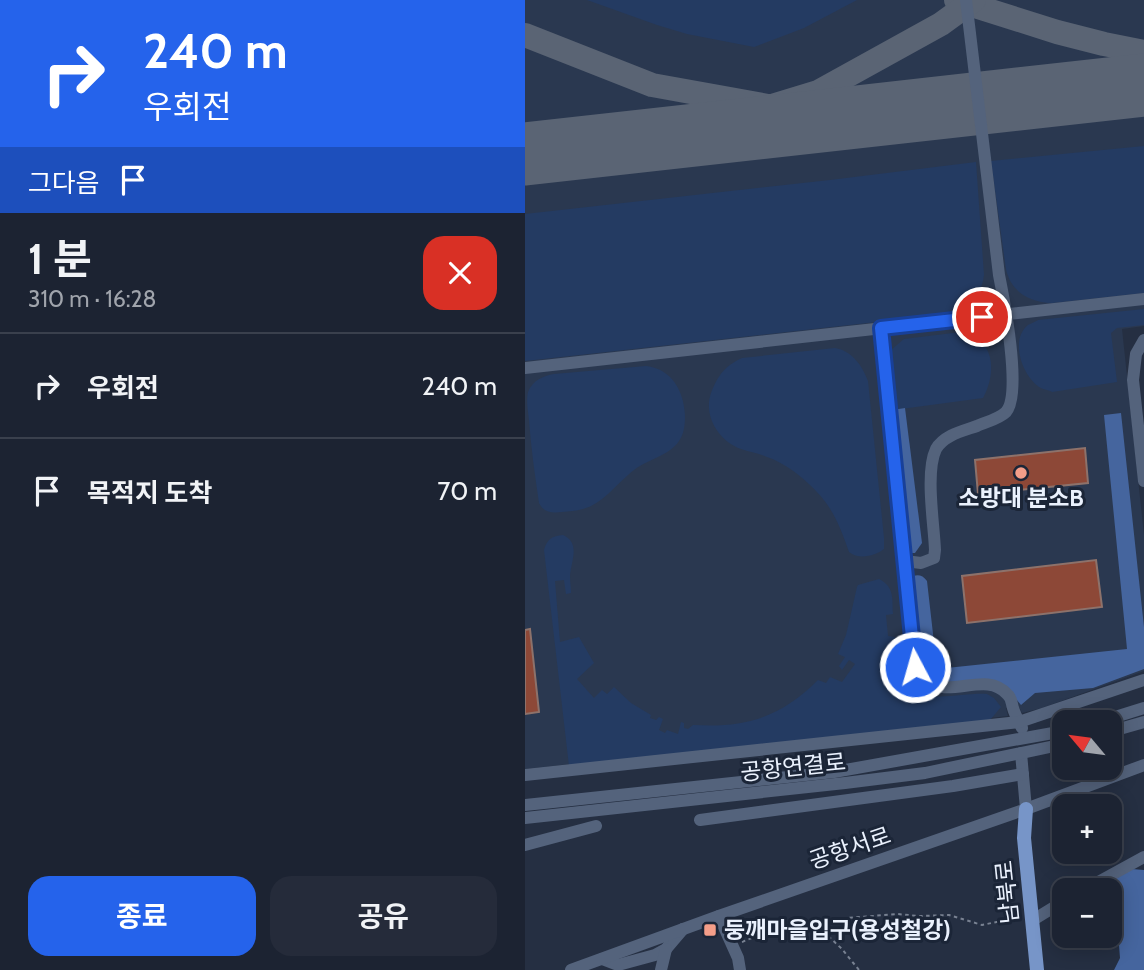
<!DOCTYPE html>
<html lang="ko">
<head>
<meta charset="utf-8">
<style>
  body { margin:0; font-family:Cabin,"Noto Sans KR",sans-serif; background:#252b3a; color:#f1f3f6; height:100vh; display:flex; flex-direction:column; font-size:26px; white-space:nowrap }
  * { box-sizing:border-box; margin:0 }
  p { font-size:23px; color:#a0a4ac }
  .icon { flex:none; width:38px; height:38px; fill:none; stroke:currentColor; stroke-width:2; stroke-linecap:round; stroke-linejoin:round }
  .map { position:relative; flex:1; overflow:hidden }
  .details { display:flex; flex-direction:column; background:#1c2332; width:525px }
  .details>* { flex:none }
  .guide { background:#2563eb; color:#fff; overflow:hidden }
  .needle { width:46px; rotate:299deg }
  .tools { position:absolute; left:527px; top:710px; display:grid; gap:14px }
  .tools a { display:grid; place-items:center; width:70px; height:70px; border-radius:14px; background:#1c2332; box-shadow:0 4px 18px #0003,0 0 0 2px #3a404d; font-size:35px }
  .pin { position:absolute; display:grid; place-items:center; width:60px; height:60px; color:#fff; margin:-30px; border:4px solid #fff; border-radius:50%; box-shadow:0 2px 7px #0007 }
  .me { position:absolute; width:77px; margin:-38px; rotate:354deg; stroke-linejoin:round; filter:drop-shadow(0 0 5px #0008) }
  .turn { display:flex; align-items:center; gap:24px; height:147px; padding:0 28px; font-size:32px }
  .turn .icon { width:91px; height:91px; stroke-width:2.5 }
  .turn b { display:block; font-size:49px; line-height:60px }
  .then { display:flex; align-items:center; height:66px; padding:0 28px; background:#0003; gap:14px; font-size:26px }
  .round { display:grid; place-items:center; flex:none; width:74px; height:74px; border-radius:21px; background:#252b3a }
  .overview { display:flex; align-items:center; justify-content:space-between; height:119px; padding:0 28px }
  h1 { font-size:42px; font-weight:700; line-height:52px }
  .action { display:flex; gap:14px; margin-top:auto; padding:14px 28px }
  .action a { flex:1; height:80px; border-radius:21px; background:#2563eb; color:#fff; font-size:28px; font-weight:700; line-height:80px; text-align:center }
  .action a+a { background:#252b3a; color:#f1f3f6 }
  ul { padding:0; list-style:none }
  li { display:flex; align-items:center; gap:21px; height:105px; padding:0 28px; border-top:2px solid #3a404d }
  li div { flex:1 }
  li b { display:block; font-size:26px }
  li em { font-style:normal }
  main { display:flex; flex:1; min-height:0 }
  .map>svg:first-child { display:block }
  .built { fill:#2a3850 }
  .green { fill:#243b62 }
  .forest { fill:#45659e }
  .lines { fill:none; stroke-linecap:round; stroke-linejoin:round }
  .taxiway { stroke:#5a6474; stroke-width:24 }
  .runway { stroke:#5a6474; stroke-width:63 }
  .building { fill:#8d4837; stroke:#8d726b; stroke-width:2 }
  .path { stroke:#788191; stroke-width:2; stroke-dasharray:3.5 3.5; stroke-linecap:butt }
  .minor { stroke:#54637c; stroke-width:12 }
  .major { stroke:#7795c8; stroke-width:14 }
  .route-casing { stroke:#184099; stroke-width:18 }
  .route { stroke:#2563eb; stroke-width:12 }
  .poi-dot { fill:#f49e89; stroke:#1b2537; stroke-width:2.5 }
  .labels { text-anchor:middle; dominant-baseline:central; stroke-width:6; stroke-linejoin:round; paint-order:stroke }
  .poi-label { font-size:23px; font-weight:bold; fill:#eaf1fd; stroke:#1b2537 }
  .street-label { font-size:23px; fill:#eaf1fd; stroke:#1b2537 }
</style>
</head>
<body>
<main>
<section class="details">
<div class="guide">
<div class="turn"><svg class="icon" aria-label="right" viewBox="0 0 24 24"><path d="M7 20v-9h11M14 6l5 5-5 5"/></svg><div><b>240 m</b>우회전</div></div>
<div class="then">그다음<svg class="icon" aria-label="arrive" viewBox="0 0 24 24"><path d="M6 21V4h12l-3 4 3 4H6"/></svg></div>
</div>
<div class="overview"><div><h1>1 분</h1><p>310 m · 16:28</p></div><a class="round" style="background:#d93025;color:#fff"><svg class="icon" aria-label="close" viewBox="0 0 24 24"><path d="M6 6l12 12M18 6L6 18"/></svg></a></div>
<ul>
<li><svg class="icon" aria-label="right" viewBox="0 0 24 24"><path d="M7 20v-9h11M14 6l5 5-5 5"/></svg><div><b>우회전</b></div><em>240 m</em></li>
<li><svg class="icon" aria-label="arrive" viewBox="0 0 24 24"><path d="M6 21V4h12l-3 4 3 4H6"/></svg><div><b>목적지 도착</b></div><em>70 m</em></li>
</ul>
<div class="action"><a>종료</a><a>공유</a></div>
</section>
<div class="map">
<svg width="619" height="970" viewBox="0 0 619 970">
  <rect width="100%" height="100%" fill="#252f42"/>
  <!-- built -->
  <polygon class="built" points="0,0 619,0 619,326 597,329 619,535 619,671 517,708 497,713 493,705 481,708 483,716 0,769"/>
  <!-- green -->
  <g class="green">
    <polygon points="62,0 332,0 279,28 229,47 162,34 132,25"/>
    <path d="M619,146V293L527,303C504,302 486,292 481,269L466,161Z"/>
    <path d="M451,162L459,275C457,292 448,305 432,313L0,361V214L305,180Z"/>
    <path d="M619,309V325L592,328L586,333L592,382L527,392C526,391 518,389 516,388C498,378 484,340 503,325C505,324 512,321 513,320Z"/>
    <path d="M436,332C470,338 472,372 458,398L361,411L360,362L366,350L379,339Z"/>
    <path d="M310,348C327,351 337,365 343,381L359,538V549C350,556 334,560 324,552C316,529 308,508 291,491C278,477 260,463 242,457C234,453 224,452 216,449C194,441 178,416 186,393C193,375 200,366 217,358Z"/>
    <path d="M121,366C147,369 159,391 160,416C160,425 159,434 154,441C144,456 123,459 109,470C93,482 78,504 58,509C51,511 44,511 37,512C27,513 19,513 14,503C10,476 6,448 4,420C3,411 1,401 3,392C8,380 18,376 29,374Z"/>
    <path d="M38,535C56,543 46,561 45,576C45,582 46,588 46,593L41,594L39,580L30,581L35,642L54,637L69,663L52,679L69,698L77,690L82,694L89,687L106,703L126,715L125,718L131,720L134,717L138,719L134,730L140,733L142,730L153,734L156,722L159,723V728L163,729L168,725C220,728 255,718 293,680L301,683L305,677L317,682L330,664L324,660L317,670L314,666L320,657L313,654L321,635L332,587L333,585L354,579C370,587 367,599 368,614L361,615L363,636L370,637C372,648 372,664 377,675C391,709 434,692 462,694L469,698L476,707L465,720L44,766L19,550C22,539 27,536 38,535Z"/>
  </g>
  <!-- forest -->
  <g class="forest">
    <polygon points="380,408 397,543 390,553 383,553 361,411"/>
    <path d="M596,413L619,627V669L568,688L510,693L496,705L481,687L415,686L398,680L384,578C391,574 397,574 402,581L412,669L602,649L579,415Z"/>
    <polygon points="607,869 619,870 619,970 589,970 595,958 593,932 585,930 584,891 570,891"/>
  </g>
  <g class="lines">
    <!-- taxiway -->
    <g class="taxiway">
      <polyline points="431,0 532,32 579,44 619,52"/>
      <polyline points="0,35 127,85 243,106 298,111 375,112"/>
      <polyline points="492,98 572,84 619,72"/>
      <polyline points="126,140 208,118 293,92 416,24 449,0"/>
    </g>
    <!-- runway -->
    <polyline class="runway" points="0,154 619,85"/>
  </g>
  <!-- building -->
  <g class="building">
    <polygon points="560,448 563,483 453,494 450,460"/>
    <polygon points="571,560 577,607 442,623 437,576"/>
    <polygon points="5,629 14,712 0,714 0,630"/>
  </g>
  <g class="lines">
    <!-- path -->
    <g class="path">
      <polyline points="292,929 310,919 372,914 394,916 424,915 457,925 481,920 495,914"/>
      <polyline points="217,942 244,931 273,928 292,929 301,934 317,949 334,970"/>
    </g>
    <!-- minor -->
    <g class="minor">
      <path d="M356,328L390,667C393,671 396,677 400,680C424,700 461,670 482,694C487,698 486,702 488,708C490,715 494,722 497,728"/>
      <polyline points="619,340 611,354 608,380 619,481"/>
      <polyline points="0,368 619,299"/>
      <path d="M380,561L396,563L409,558L410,550C409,524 400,472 411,449C419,435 438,431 452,426C461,422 474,419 481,412C497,394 479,300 474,275L441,0"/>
      <polyline points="571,723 619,708"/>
      <polyline points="584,732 619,722"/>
      <polyline points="496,753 501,809"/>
      <polyline points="0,775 494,722 619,680"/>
      <polyline points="0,805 309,772 539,731"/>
      <polyline points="0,818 320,783 400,773 539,744"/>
      <polyline points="175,820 428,786 498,774"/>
      <polyline points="0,845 71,826"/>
      <polyline points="557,891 619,857"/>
      <polyline points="194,916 213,958 215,970"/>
      <polyline points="508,920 539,901"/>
      <polyline points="77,959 93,965 130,955 141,949 158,929"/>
      <polyline points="46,970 194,916 501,809 619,765"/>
      <polyline points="136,970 141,949"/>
    </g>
    <!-- major -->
    <polyline class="major" points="501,809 499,838 512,970"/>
  </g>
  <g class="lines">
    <!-- route casing -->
    <g class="route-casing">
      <polyline id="route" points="390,667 356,328 457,317"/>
    </g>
    <!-- route -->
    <use href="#route" class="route"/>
  </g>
  <!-- markers -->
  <g class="poi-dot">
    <circle cx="496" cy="473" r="7"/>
    <rect x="178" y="923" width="14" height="14" rx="3.5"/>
  </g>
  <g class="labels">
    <!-- poi labels -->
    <g class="poi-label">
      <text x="496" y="498">소방대 분소B</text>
      <text x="199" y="930" text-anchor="start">둥깨마을입구(용성철강)</text>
    </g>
    <!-- street labels -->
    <g class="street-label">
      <text transform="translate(268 767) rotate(-6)">공항연결로</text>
      <text transform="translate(325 848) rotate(-19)">공항서로</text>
      <text transform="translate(482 892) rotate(-96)">남북로</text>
    </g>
  </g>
</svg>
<div class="tools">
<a><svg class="needle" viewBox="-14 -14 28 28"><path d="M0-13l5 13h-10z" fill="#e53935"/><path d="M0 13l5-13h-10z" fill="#a0a4ac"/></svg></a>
<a>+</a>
<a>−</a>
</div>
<div class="pin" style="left:457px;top:317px;background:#d93025"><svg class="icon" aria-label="arrive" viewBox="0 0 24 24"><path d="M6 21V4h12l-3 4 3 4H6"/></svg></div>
<svg class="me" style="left:390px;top:667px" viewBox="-20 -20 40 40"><circle r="17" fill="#2563eb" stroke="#fff" stroke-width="3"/><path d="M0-11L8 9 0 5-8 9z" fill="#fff"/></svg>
</div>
</main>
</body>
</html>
